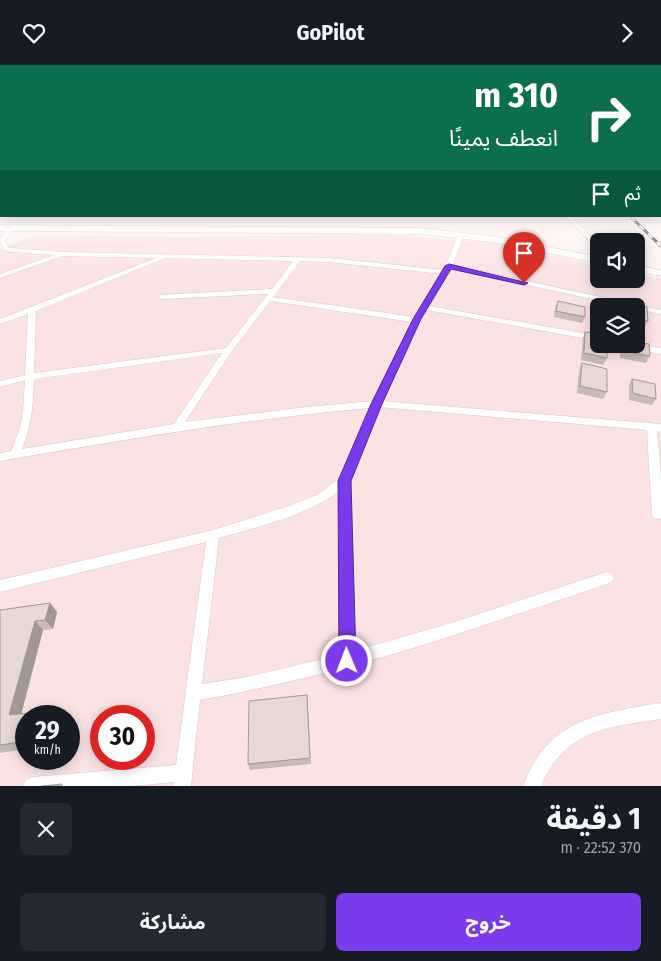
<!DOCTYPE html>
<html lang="ar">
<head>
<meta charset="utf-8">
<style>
  body { margin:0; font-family:"Fira Sans Condensed","Noto Sans Arabic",sans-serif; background:#242831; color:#f1f3f6; direction:rtl; height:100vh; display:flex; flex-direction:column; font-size:19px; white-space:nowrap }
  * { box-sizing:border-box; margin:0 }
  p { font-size:16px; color:#9ea1a6 }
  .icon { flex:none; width:28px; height:28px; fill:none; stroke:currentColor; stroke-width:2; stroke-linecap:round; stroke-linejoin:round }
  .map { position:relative; height:721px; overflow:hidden; direction:ltr }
  .sheet { display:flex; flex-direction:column; background:#171b24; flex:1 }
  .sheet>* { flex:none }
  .hud { position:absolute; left:0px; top:0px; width:661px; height:152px; box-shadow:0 2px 12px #0003; direction:rtl; background:#0b6e4f; color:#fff; overflow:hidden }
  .fabs { position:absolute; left:590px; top:168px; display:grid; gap:10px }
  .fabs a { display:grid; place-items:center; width:55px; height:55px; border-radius:8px; background:#171b24; box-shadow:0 2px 12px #0003; font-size:25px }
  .speed { position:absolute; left:15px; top:640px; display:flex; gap:10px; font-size:25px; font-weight:700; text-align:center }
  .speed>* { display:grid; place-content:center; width:65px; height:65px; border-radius:50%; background:#171b24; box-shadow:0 2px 12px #0003; line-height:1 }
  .speed small { font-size:12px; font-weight:400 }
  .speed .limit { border:8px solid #d22; background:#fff; color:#111 }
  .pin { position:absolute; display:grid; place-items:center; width:42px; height:42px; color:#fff; margin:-51px -21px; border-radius:50% 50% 50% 0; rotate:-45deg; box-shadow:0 0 5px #0007 }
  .pin .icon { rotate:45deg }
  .me { position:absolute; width:55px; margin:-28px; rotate:359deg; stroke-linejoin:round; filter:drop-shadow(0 0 4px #0008) }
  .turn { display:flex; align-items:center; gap:18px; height:105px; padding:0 20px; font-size:22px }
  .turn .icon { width:65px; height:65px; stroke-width:2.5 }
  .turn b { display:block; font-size:35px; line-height:42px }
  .then { display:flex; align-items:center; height:48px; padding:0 20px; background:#0003; gap:10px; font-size:19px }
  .round { display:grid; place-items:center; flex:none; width:52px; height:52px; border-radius:8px; background:#242831 }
  .summary { display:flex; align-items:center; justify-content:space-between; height:85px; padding:0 20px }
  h1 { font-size:30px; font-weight:700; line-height:38px }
  .cta { display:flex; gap:10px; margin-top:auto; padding:10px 20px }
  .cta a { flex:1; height:58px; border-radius:8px; background:#7c3aed; color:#fff; font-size:20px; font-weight:700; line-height:58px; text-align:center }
  .cta a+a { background:#242831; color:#f1f3f6 }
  header { display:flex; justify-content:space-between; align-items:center; height:65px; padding:0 20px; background:#171b24; font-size:22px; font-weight:700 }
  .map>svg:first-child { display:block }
  .built { fill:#fbe3e4; fill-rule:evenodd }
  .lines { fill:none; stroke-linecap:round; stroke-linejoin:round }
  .street-casing { stroke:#d8c9ca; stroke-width:1 }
  .secondary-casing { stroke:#d8c9ca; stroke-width:1 }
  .highway-casing { stroke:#d8c9ca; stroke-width:1 }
  .street { fill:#fff; fill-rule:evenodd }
  .secondary { fill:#fff; fill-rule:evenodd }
  .highway { fill:#fff; fill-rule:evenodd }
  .rail-casing { stroke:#4e4848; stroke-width:3 }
  .rail { stroke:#fff; stroke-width:2; stroke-dasharray:6; stroke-linecap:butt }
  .wall { fill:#c6bbb5 }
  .shaded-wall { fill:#a19894 }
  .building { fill:#e6d9d3; stroke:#a19894 }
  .route { fill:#7c3aed; stroke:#51269a }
</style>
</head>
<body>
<header><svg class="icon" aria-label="forward" viewBox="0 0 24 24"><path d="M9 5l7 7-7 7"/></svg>GoPilot<svg class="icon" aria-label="heart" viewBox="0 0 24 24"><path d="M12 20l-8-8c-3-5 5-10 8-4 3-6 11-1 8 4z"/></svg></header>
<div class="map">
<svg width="661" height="721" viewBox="0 0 661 721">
  <rect width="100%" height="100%" fill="#fef2f2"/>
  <!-- built -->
  <path class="built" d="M381,169L502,179L599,201V214H636V209L661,214V721H0V184L36,170L193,172ZM599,241H636V279H599ZM26,651H69V694H26ZM101,651H144V694H101Z"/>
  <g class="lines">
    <!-- street casing -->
    <g class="street-casing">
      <g id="street">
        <polygon points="565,151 571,151 599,180 599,186"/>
        <path d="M10,161L13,163L5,177L8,182L11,183L64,187L329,193L444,205L458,170L461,168L464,170L453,200L661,245V249L636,244V241H625L452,204L430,241L599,271V276L427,245L382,336L661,359V367L657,366L661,413V454L654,453L652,450L647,365L379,342L350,416L354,586L454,557L607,507L612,509L614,513L612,517C574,531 535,543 497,556C399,589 302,617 200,635L191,721H173L174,717L132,721H23L26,715L32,712L176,700L206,477L0,527V515L213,465L286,442L317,430L340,413L370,343C245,354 123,375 0,396V388L11,386L20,364L23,344L25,315L0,322V316L25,310L28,249L0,259V254L156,193L61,191L60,192L0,213V209L54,190L10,187L3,184L0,175L8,162ZM165,193L293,196L272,224L159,230L158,232L162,234L268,229L226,283L34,308L36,246ZM300,196L329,197L443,209L415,252L273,232ZM270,236L412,257L373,336L306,342L185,357L232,286ZM222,288L174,359L22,384C32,359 33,341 34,314ZM339,426L340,590L247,612L202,619L219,473C259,461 305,452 339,426Z"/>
        <polygon points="619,279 635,279 661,283 661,289 623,282"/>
        <path d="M661,638V654C607,662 565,665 541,721H523C548,654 598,648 661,638Z"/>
      </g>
    </g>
    <!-- secondary casing -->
    <g class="secondary-casing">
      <g id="secondary">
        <polygon points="0,160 420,163 492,171 599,192 599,198 492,177 420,169 0,166"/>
        <polygon points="636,200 661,205 661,211 636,206"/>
      </g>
    </g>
    <!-- highway casing -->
    <g class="highway-casing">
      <rect id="highway" x="0" y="120" width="1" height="6"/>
    </g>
    <!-- street -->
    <use href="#street" class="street"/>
    <!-- secondary -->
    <use href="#secondary" class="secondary"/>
    <!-- highway -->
    <use href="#highway" class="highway"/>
    <!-- rail casing -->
    <g class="rail-casing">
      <polyline id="rail" points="633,151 633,154 661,181"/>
    </g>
    <!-- rail -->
    <use href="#rail" class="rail"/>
  </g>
  <!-- wall -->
  <g class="wall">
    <polygon points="558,236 585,252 582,258 554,252 555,243"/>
    <polygon points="624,238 647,242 648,256 644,263 636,261 636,241 623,241"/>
    <polygon points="585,267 607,293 603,300 581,295 583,273"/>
    <polygon points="621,279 636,279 650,291 646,298 620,293 620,281"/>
    <polygon points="582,298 607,327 603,334 577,328 579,305"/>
    <polygon points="632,314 656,334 652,340 629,335 629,320"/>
    <polygon points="50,538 57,547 53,564 43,565 21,649 26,651 26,684 0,688 0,545"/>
    <polygon points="307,630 311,699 250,705 248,699"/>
  </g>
  <!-- shaded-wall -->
  <g class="shaded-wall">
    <polygon points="50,538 57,547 53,564 45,555"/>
    <polygon points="35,556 43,565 19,658 9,650"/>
    <polygon points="28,648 32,651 27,651"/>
    <polygon points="26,653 26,681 20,677"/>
  </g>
  <!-- building -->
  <g class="building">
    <polygon points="558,236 585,242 585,252 556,246"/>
    <polygon points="624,238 647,242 648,256 636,254 636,241 624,241"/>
    <polygon points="585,267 599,269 599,279 607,279 607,293 584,288"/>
    <polygon points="636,277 649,279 650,291 623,286 623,279 636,279"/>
    <polygon points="582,298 607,304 607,327 580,321"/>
    <polygon points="632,314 655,319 656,334 633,328"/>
    <polygon points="50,538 45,555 35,556 9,650 28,648 20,677 0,680 0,545"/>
    <polygon points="307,630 310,693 248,699 249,636"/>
    <polygon points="62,719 62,721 42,721"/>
  </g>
  <!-- sky -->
  <linearGradient id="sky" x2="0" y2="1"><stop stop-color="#a2aae9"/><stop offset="0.52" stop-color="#fff9f9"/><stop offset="1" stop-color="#fff9f9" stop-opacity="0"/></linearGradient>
  <rect width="661" height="212" fill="url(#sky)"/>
  <!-- route -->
  <polygon class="route" points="449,199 528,218 524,220 451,204 421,254 382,339 351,416 356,596 353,602 347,604 341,602 339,596 338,416 371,339 413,254 445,201"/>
</svg>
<div class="fabs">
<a><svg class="icon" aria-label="sound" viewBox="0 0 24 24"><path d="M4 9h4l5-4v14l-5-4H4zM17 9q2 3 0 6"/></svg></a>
<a><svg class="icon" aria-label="layers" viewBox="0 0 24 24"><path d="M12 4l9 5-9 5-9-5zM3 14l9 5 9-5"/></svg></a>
</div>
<div class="speed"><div>29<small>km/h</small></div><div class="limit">30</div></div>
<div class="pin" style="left:524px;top:218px;background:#d93025"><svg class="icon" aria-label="arrive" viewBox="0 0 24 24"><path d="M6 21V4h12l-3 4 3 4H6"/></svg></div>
<svg class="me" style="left:347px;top:596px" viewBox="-20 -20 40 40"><circle r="17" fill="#7c3aed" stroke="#fff" stroke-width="3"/><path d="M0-11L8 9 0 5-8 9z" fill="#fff"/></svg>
<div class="hud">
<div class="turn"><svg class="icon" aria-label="right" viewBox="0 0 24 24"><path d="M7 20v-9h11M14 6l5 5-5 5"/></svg><div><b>310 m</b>انعطف يمينًا</div></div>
<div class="then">ثم<svg class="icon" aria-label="arrive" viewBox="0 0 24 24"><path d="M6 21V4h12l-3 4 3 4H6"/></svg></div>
</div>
</div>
<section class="sheet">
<div class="summary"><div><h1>1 دقيقة</h1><p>370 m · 22:52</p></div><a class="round"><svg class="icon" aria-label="close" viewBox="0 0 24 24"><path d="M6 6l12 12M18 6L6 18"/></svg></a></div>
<div class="cta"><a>خروج</a><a>مشاركة</a></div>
</section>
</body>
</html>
